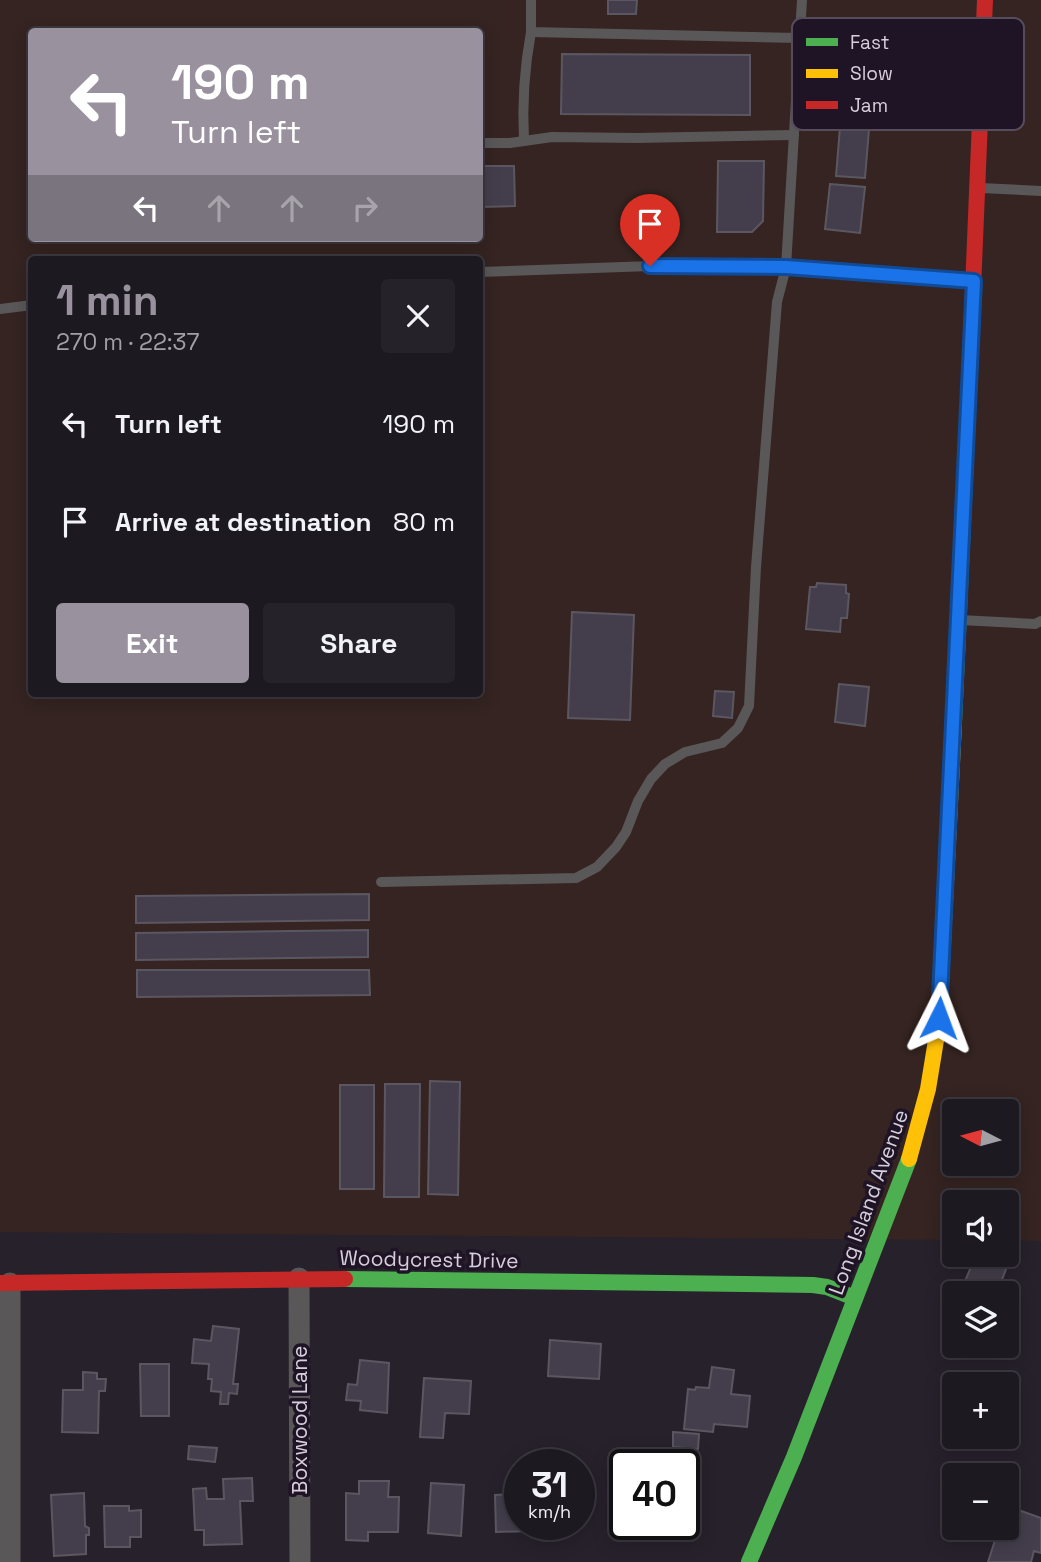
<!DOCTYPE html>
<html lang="en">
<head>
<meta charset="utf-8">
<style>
  body { margin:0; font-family:"Space Grotesk",sans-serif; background:#25222a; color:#f1f3f6; height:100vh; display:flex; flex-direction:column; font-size:26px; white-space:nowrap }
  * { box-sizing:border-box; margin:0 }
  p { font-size:23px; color:#a0a0a5 }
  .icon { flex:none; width:38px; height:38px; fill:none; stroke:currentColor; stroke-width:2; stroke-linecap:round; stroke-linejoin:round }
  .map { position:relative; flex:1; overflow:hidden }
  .side { position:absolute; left:28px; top:256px; width:455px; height:441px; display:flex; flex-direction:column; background:#1d1921; border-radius:7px; box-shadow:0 4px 18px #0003,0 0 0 2px #3b383f }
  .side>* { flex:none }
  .top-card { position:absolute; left:28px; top:28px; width:455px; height:214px; border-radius:7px; box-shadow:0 4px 18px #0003,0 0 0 2px #3b383f; background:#99929e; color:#fff; overflow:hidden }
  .needle { width:46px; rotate:276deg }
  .fabs { position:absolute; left:942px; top:1099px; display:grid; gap:14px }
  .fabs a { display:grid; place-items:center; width:77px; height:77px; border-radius:7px; background:#1d1921; box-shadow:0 4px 18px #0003,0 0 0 2px #3b383f; font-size:35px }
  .speed { position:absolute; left:504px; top:1449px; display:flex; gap:14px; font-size:35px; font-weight:700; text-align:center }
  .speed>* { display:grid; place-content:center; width:91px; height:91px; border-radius:50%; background:#1d1921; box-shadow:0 4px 18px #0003,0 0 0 2px #3b383f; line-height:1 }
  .speed small { font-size:18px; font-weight:400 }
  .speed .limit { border:4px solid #111; border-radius:10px; background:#fff; color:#111 }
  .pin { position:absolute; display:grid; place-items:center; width:60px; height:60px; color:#fff; margin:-72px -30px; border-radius:50% 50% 50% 0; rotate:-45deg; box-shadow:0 0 7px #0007 }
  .pin .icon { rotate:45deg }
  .me { position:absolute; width:77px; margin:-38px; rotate:3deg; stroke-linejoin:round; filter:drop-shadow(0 0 5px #0008) }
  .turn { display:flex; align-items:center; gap:24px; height:147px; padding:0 28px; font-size:32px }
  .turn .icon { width:91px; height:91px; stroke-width:2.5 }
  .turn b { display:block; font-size:49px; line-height:60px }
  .lanes { display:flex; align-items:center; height:66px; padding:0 28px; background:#0003; justify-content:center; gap:35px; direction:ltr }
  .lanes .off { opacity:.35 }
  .round { display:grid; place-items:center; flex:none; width:74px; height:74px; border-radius:7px; background:#25222a }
  .head { display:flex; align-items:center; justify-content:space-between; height:119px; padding:0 28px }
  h1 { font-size:42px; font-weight:700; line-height:52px; color:#99929e }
  .cta { display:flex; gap:14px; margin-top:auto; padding:14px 28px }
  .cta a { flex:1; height:80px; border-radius:7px; background:#99929e; color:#fff; font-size:28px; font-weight:700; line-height:80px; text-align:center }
  .cta a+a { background:#25222a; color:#f1f3f6 }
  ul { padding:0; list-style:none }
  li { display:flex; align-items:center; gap:21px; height:98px; padding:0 28px }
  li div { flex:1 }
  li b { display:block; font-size:26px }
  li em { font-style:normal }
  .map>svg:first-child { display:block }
  .industrial { fill:#352421; fill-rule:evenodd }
  .building { fill:#443e4c; stroke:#5b5761; stroke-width:2 }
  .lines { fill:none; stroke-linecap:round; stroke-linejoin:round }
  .lane { stroke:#595757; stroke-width:10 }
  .street { stroke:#595757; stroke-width:21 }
  .fast { stroke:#4caf50; stroke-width:16 }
  .slow { stroke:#ffc107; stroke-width:16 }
  .jam { stroke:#c62828; stroke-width:16 }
  .route-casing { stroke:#114b97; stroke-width:18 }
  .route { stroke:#1a73e8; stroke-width:12 }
  .labels { text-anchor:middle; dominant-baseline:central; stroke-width:7; stroke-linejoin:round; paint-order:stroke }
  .street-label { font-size:21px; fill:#d6cfdb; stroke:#1f1426 }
  .key { fill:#1f1426; stroke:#564c5c; stroke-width:2 }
  .key-label { font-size:19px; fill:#d6cfdb }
</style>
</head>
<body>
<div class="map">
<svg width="1041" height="1562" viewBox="0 0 1041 1562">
  <rect width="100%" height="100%" fill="#27212c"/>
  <!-- industrial -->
  <path class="industrial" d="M0,0H1041V1241L1006,1240V1202H954V1240L0,1232ZM32,32H480V238H32ZM32,259H480V693H32ZM954,1111H1006V1164H954Z"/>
  <!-- building -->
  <g class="building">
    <polygon points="608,0 637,0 636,14 608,14"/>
    <polygon points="846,53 875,56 865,178 836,176"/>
    <polygon points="562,54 750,55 750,115 561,114"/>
    <polygon points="718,161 764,161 763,221 752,232 717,232"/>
    <polygon points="480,166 514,166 515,206 480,207"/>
    <polygon points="830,184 865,187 860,233 825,229"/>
    <polygon points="817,583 846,585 846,593 849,594 847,618 841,618 840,632 806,629 810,587 816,587"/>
    <polygon points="572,612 634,615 630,720 568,718"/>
    <polygon points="839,684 869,687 865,726 835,722"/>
    <polygon points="715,691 734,692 732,718 713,716"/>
    <polygon points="369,894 369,920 136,923 136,896"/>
    <polygon points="368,930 368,957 136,960 136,933"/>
    <polygon points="137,970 369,970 370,995 137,997"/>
    <polygon points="430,1081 460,1082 458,1195 428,1194"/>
    <polygon points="385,1084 420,1084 419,1197 384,1197"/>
    <rect x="340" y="1085" width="34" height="104"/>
    <polygon points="1006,1235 1017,1240 997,1293 981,1293 963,1286 976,1255 1006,1255"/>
    <polygon points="213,1326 239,1329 233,1384 238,1384 237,1394 229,1393 228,1404 220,1404 221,1392 211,1391 212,1379 208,1379 209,1364 192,1363 194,1339 211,1341"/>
    <polygon points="550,1340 601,1344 599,1379 548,1376"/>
    <polygon points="360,1360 389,1363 387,1413 360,1410 361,1401 346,1400 348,1384 357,1385"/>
    <polygon points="140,1364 169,1364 169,1416 141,1416"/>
    <polygon points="712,1367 734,1370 731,1394 750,1396 747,1427 714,1424 713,1432 684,1429 688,1389 695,1390 696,1387 709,1388"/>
    <polygon points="83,1372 97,1373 97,1379 106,1379 105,1391 99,1391 98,1433 62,1432 63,1390 83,1390"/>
    <polygon points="424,1378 471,1381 469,1414 445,1413 443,1438 420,1437"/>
    <polygon points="673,1432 699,1434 698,1449 673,1447"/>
    <polygon points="189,1446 217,1448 215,1462 188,1459"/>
    <polygon points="252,1478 253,1501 240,1501 242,1544 204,1545 204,1530 195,1530 193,1489 206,1488 207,1499 224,1499 223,1479"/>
    <polygon points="359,1481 389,1481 388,1497 399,1497 398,1532 368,1532 368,1541 346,1540 346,1493 359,1494"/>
    <polygon points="431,1483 464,1485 461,1536 428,1533"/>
    <polygon points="516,1485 520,1485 520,1524 531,1524 531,1531 496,1532 495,1495 517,1494"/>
    <polygon points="684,1489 694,1490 692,1511 684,1511"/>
    <polygon points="84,1493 85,1526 89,1528 89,1535 86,1535 86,1554 54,1556 51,1495"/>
    <polygon points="104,1506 129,1506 129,1511 141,1510 141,1537 130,1537 130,1547 105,1547"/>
    <polygon points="1013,1508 1041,1518 1041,1553 1034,1551 1031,1562 988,1562 997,1534 1004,1536"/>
  </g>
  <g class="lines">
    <!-- lane -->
    <g class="lane">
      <polyline points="531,0 531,32 800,38"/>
      <polyline points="802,0 786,267 970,281"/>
      <path d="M524,141C522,103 524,70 531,32"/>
      <polyline points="480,143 510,143 552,137 637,138 794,135"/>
      <polyline points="981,188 1041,191"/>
      <polyline points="0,309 32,305"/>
      <polyline points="960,620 1035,624 1041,621"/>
      <polyline points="381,882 576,878 597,867 616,847 626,832 638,801 651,779 665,764 685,752 722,743 738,728 749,706 756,567 777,302 786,267 651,266 480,272"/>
    </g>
    <!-- street -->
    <g class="street">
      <polyline points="299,1278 300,1562"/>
      <polyline points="10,1283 10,1562"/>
    </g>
    <!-- fast -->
    <g class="fast">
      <polyline points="954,723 967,433"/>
      <polyline points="345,1279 813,1285 827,1287 855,1298"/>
      <polyline points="749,1562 794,1457 909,1159"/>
    </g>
    <!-- slow -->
    <polyline class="slow" points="909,1159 928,1089 939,1022 954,723"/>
    <!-- jam -->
    <g class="jam">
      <polyline points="967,433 985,0"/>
      <polyline points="0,1283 345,1279"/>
    </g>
  </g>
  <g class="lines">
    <!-- route casing -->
    <g class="route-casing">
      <polyline id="route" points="650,266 786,267 974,281 939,1018"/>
    </g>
    <!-- route -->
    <use href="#route" class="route"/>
  </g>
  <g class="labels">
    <!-- street labels -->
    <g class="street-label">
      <text transform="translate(868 1202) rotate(-70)">Long Island Avenue</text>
      <text transform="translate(429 1259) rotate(1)">Woodycrest Drive</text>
      <text transform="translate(299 1420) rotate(-90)">Boxwood Lane</text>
    </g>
  </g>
  <!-- legend -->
  <rect x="792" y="18" width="232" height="112" rx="10" class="key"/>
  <rect x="806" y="38" width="32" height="8" fill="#4caf50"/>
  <rect x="806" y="69" width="32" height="9" fill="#ffc107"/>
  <rect x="806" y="101" width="32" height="8" fill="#c62828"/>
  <g class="key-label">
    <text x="850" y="49">Fast</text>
    <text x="850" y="80">Slow</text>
    <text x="850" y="112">Jam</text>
  </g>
</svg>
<div class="fabs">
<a><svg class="needle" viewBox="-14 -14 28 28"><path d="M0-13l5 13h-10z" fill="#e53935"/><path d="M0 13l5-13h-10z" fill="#a0a0a5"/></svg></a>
<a><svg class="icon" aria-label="sound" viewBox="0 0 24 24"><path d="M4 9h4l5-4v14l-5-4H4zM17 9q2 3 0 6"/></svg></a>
<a><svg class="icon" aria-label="layers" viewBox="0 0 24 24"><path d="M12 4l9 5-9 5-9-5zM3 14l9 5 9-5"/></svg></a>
<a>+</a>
<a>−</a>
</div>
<div class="speed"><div>31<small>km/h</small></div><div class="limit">40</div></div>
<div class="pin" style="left:650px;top:266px;background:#d93025"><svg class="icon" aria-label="arrive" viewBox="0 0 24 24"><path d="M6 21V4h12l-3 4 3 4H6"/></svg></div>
<svg class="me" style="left:939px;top:1018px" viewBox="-20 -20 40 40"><path d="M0-17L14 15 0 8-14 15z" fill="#1a73e8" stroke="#fff" stroke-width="4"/></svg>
<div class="top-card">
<div class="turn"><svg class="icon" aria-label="left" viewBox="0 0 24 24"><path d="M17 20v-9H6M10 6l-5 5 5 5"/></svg><div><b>190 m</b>Turn left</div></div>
<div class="lanes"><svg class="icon" aria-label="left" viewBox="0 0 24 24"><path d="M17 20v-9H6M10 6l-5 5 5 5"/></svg><svg class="icon off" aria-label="ahead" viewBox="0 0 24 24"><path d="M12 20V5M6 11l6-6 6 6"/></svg><svg class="icon off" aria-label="ahead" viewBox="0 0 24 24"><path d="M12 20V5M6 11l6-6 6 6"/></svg><svg class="icon off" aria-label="right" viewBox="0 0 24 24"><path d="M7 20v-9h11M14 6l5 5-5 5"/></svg></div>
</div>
<section class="side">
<div class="head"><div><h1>1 min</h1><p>270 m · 22:37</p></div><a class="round"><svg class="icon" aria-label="close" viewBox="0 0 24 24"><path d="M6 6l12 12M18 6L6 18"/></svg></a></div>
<ul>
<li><svg class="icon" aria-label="left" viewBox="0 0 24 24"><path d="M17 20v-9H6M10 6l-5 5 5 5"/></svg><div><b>Turn left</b></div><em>190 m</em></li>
<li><svg class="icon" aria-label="arrive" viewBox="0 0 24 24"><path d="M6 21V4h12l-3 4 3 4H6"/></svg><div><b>Arrive at destination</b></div><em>80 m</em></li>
</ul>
<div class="cta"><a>Exit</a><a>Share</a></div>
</section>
</div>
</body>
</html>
